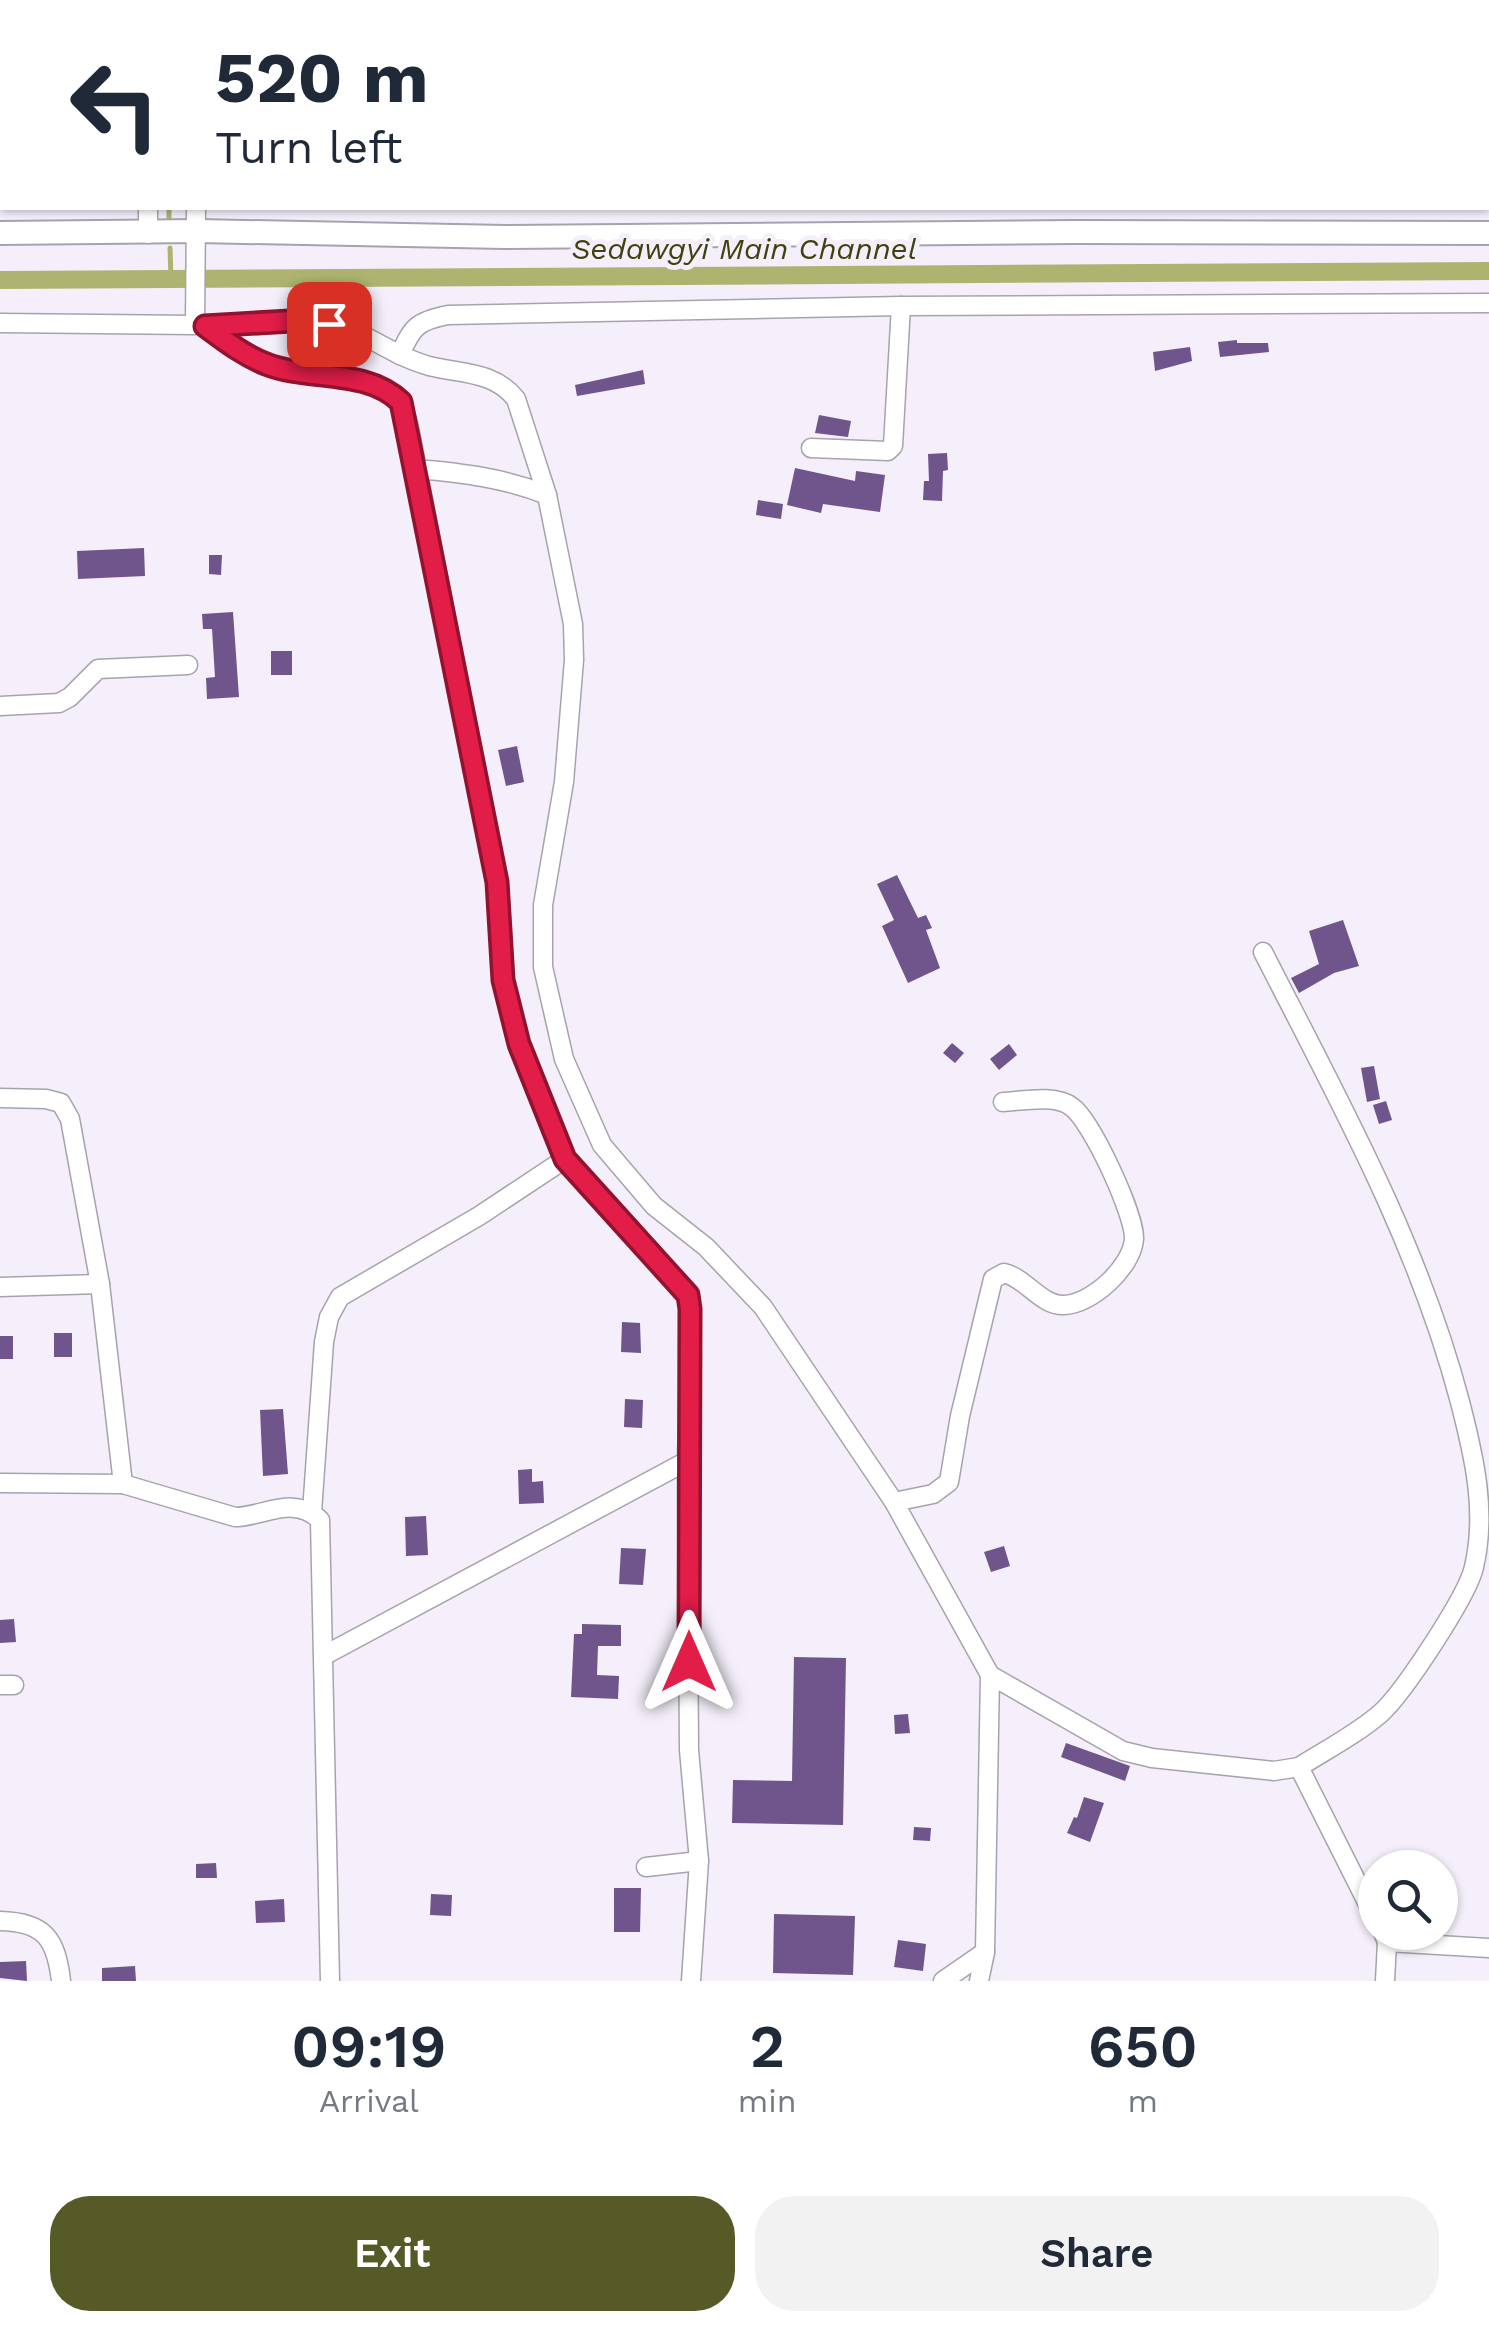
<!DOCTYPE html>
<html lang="en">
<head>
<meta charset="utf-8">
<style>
  body { margin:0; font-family:"Work Sans",sans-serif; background:#f2f2f3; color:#1f2937; height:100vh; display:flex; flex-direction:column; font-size:38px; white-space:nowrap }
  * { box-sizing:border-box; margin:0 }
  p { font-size:32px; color:#747a83 }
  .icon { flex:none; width:55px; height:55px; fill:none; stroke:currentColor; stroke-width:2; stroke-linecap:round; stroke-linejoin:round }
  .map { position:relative; height:1981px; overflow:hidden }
  .details { display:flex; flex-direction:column; background:#fff; flex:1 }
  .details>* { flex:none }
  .banner { position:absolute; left:0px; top:0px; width:1490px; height:210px; box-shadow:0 2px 8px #0004; background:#fff; color:#1f2937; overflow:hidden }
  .controls { position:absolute; left:1358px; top:1850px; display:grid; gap:20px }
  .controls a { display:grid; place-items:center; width:100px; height:100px; border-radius:50%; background:#fff; box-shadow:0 2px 8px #0004; font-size:50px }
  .pin { position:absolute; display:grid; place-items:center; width:85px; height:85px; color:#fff; margin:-42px; border-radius:20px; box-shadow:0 5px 15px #0006 }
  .me { position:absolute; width:110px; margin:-55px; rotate:0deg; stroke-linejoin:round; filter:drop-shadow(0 0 8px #0008) }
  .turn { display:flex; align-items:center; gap:35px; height:210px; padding:0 50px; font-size:45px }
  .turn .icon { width:130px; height:130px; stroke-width:2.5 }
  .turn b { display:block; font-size:70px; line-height:85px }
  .eta { display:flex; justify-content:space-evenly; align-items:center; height:170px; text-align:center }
  .eta b { font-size:60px; font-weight:600; line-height:70px }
  .primary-button { display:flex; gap:20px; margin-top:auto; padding:20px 50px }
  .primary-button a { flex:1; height:115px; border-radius:40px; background:#565a27; color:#fff; font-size:40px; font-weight:600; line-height:115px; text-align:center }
  .primary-button a+a { background:#f2f2f3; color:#1f2937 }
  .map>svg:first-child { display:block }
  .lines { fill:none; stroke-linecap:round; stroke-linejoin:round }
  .stream { stroke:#aeb470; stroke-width:5 }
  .canal { stroke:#aeb470; stroke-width:18 }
  .building { fill:#6f558c }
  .minor-casing { stroke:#a7a3ad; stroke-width:21 }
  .tertiary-casing { stroke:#a7a3ad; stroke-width:26 }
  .minor { stroke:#fff; stroke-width:18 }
  .tertiary { stroke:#fff; stroke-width:22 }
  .route-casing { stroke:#92132f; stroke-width:25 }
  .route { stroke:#e11d48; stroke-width:18 }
  .labels { text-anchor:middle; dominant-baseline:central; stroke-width:10; stroke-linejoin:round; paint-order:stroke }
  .water-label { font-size:30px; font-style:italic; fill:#40420d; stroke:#f4effa }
</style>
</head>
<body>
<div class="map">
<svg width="1489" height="1981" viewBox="0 0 1489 1981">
  <rect width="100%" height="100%" fill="#f4effa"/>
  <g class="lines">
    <!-- stream -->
    <g class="stream">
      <polyline points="166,0 166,2"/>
      <polyline points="169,208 169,224"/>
      <polyline points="170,248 171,277"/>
    </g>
    <!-- canal -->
    <polyline class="canal" points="0,280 1489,271"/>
  </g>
  <!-- building -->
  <g class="building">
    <polygon points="1237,340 1237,343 1268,343 1269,352 1220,357 1218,342"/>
    <polygon points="1190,347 1192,361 1155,371 1153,352"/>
    <polygon points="643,370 645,384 577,396 575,385"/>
    <polygon points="819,415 851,421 848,437 815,433"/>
    <polygon points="947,453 948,470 943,471 942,501 923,500 924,481 929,481 928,454"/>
    <polygon points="795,468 855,481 856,471 885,475 880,512 823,504 821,513 787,505"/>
    <polygon points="758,500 783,504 781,519 756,515"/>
    <polygon points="144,548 145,576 78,579 77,551"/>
    <polygon points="209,555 222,555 221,575 209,574"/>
    <polygon points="233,612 239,697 207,699 206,678 215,677 212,629 203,629 202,614"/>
    <rect x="271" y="651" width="21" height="24"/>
    <polygon points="517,746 524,782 506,786 498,750"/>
    <polygon points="897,875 918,918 926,915 932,928 926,930 940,968 908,983 882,926 894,920 877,884"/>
    <polygon points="1343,920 1359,966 1334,973 1299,993 1291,978 1319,964 1309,931"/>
    <polygon points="952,1043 964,1053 955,1063 943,1053"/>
    <polygon points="1009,1044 1017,1055 999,1070 990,1059"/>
    <polygon points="1374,1066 1380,1099 1367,1102 1361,1068"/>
    <polygon points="1386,1101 1392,1120 1379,1124 1373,1105"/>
    <polygon points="622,1322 640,1323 641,1353 621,1352"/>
    <rect x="54" y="1333" width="18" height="24"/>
    <rect x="0" y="1336" width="13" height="23"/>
    <polygon points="625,1399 643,1400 642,1428 624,1427"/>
    <polygon points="283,1409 288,1474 263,1476 260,1410"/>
    <polygon points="532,1469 532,1482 543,1481 544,1503 519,1504 518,1470"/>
    <polygon points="426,1516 428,1555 406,1556 405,1517"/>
    <polygon points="1004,1546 1010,1566 991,1572 984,1552"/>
    <polygon points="621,1548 646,1549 643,1585 619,1584"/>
    <polygon points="14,1619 16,1642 0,1643 0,1620"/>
    <polygon points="582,1624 621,1625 621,1646 598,1646 597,1675 619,1676 618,1699 571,1697 574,1634 582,1634"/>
    <polygon points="794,1657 846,1658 843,1825 732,1823 733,1780 792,1781"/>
    <polygon points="908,1714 910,1733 895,1734 894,1715"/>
    <polygon points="1066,1743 1130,1766 1125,1781 1061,1757"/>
    <polygon points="1084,1797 1104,1803 1090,1842 1067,1833 1074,1817 1077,1818"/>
    <polygon points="914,1827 931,1828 930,1841 913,1840"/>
    <polygon points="216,1863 217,1878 196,1878 196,1864"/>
    <polygon points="614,1888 641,1888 640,1932 614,1932"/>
    <polygon points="431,1894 452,1895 451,1916 430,1915"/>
    <polygon points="284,1899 285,1922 256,1923 255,1901"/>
    <polygon points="774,1914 855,1916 853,1975 773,1973"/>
    <polygon points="898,1940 926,1944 923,1971 894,1967"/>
    <polygon points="26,1961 27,1981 0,1978 0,1962"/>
    <polygon points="135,1966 136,1981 102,1981 102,1968"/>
  </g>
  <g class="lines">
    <!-- minor casing -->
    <g class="minor-casing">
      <g id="minor">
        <polyline points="146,0 146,2"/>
        <polyline points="183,0 183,2"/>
        <polyline points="148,208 148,234"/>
        <polyline points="0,323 195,325 196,208"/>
        <path d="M203,326L308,319L351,329L400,355C412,327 417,321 448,315L901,306L1489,303"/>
        <path d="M205,326C224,340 243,354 265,364C299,377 379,371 399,401C409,415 413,452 417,469L497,882L503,981L519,1044L565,1159L688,1295L691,1309L687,1461L689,1750L699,1861L691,1981"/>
        <path d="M400,355C409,359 419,363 429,366C461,374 494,371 516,399L547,495L573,624L574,660L564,782L543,905V967L564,1059L602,1145L654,1206L706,1247L763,1307L894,1502L990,1675L1123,1751L1152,1758L1274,1771L1299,1767L1375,1918"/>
        <polyline points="811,448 888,451 893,446 901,306"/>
        <path d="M417,469C463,473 504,478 547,495"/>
        <polyline points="0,706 59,703 70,697 98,669 188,665"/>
        <path d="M1263,952C1338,1099 1418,1242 1460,1402C1474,1456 1487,1511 1474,1567C1468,1595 1404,1692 1381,1713C1357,1734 1326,1750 1299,1767"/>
        <path d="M0,1098L46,1099L61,1103L70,1119L100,1284L123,1484L235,1517C263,1517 294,1494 320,1520L330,1981"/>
        <polyline points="0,1287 100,1284"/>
        <polyline points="0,1483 123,1484"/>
        <path d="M894,1502L933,1494L949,1482L960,1416L993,1279L1004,1273C1026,1278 1041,1306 1064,1305C1092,1304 1132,1267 1134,1239C1135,1215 1092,1122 1072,1107C1056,1094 1022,1101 1003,1102"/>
        <polyline points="312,1512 324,1342 329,1317 340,1297 479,1216 565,1159"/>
        <polyline points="325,1655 687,1461"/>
        <polyline points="0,1685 14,1685"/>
        <polyline points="646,1867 699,1861"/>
        <path d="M0,1921C44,1922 56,1938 61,1981"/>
        <polyline points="1383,1932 1387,1942 1489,1948"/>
        <polyline points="943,1981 985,1952"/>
        <polyline points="979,1981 985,1952 990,1675"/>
        <polyline points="1385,1981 1387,1942"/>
      </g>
    </g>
    <!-- tertiary casing -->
    <g class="tertiary-casing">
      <polyline id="tertiary" points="0,233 198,231 505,237 1074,232 1489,233"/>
    </g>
    <!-- minor -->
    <use href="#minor" class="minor"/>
    <!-- tertiary -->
    <use href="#tertiary" class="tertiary"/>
  </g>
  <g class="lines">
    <!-- route casing -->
    <g class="route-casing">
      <path id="route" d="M329,324L308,320L205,326C224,340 243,355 266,364C309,381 366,368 401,402L497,882L503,980L519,1044L565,1159L688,1295L690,1309L689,1662"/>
    </g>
    <!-- route -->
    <use href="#route" class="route"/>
  </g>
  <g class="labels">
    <!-- water labels -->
    <g class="water-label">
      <text x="744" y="248">Sedawgyi Main Channel</text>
    </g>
  </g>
</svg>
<div class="controls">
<a><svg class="icon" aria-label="search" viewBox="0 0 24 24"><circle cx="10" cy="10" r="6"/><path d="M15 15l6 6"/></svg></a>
</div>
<div class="pin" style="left:329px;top:324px;background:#d93025"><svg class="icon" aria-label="arrive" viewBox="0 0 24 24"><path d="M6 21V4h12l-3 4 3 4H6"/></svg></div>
<svg class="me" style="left:689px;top:1662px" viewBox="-20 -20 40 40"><path d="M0-17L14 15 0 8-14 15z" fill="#e11d48" stroke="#fff" stroke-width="4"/></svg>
<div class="banner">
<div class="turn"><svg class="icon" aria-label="left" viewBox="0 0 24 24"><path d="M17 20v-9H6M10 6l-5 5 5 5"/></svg><div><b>520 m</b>Turn left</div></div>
</div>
</div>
<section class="details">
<div class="eta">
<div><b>09:19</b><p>Arrival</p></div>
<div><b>2</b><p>min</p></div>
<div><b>650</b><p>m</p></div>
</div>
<div class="primary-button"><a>Exit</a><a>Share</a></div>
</section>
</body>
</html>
